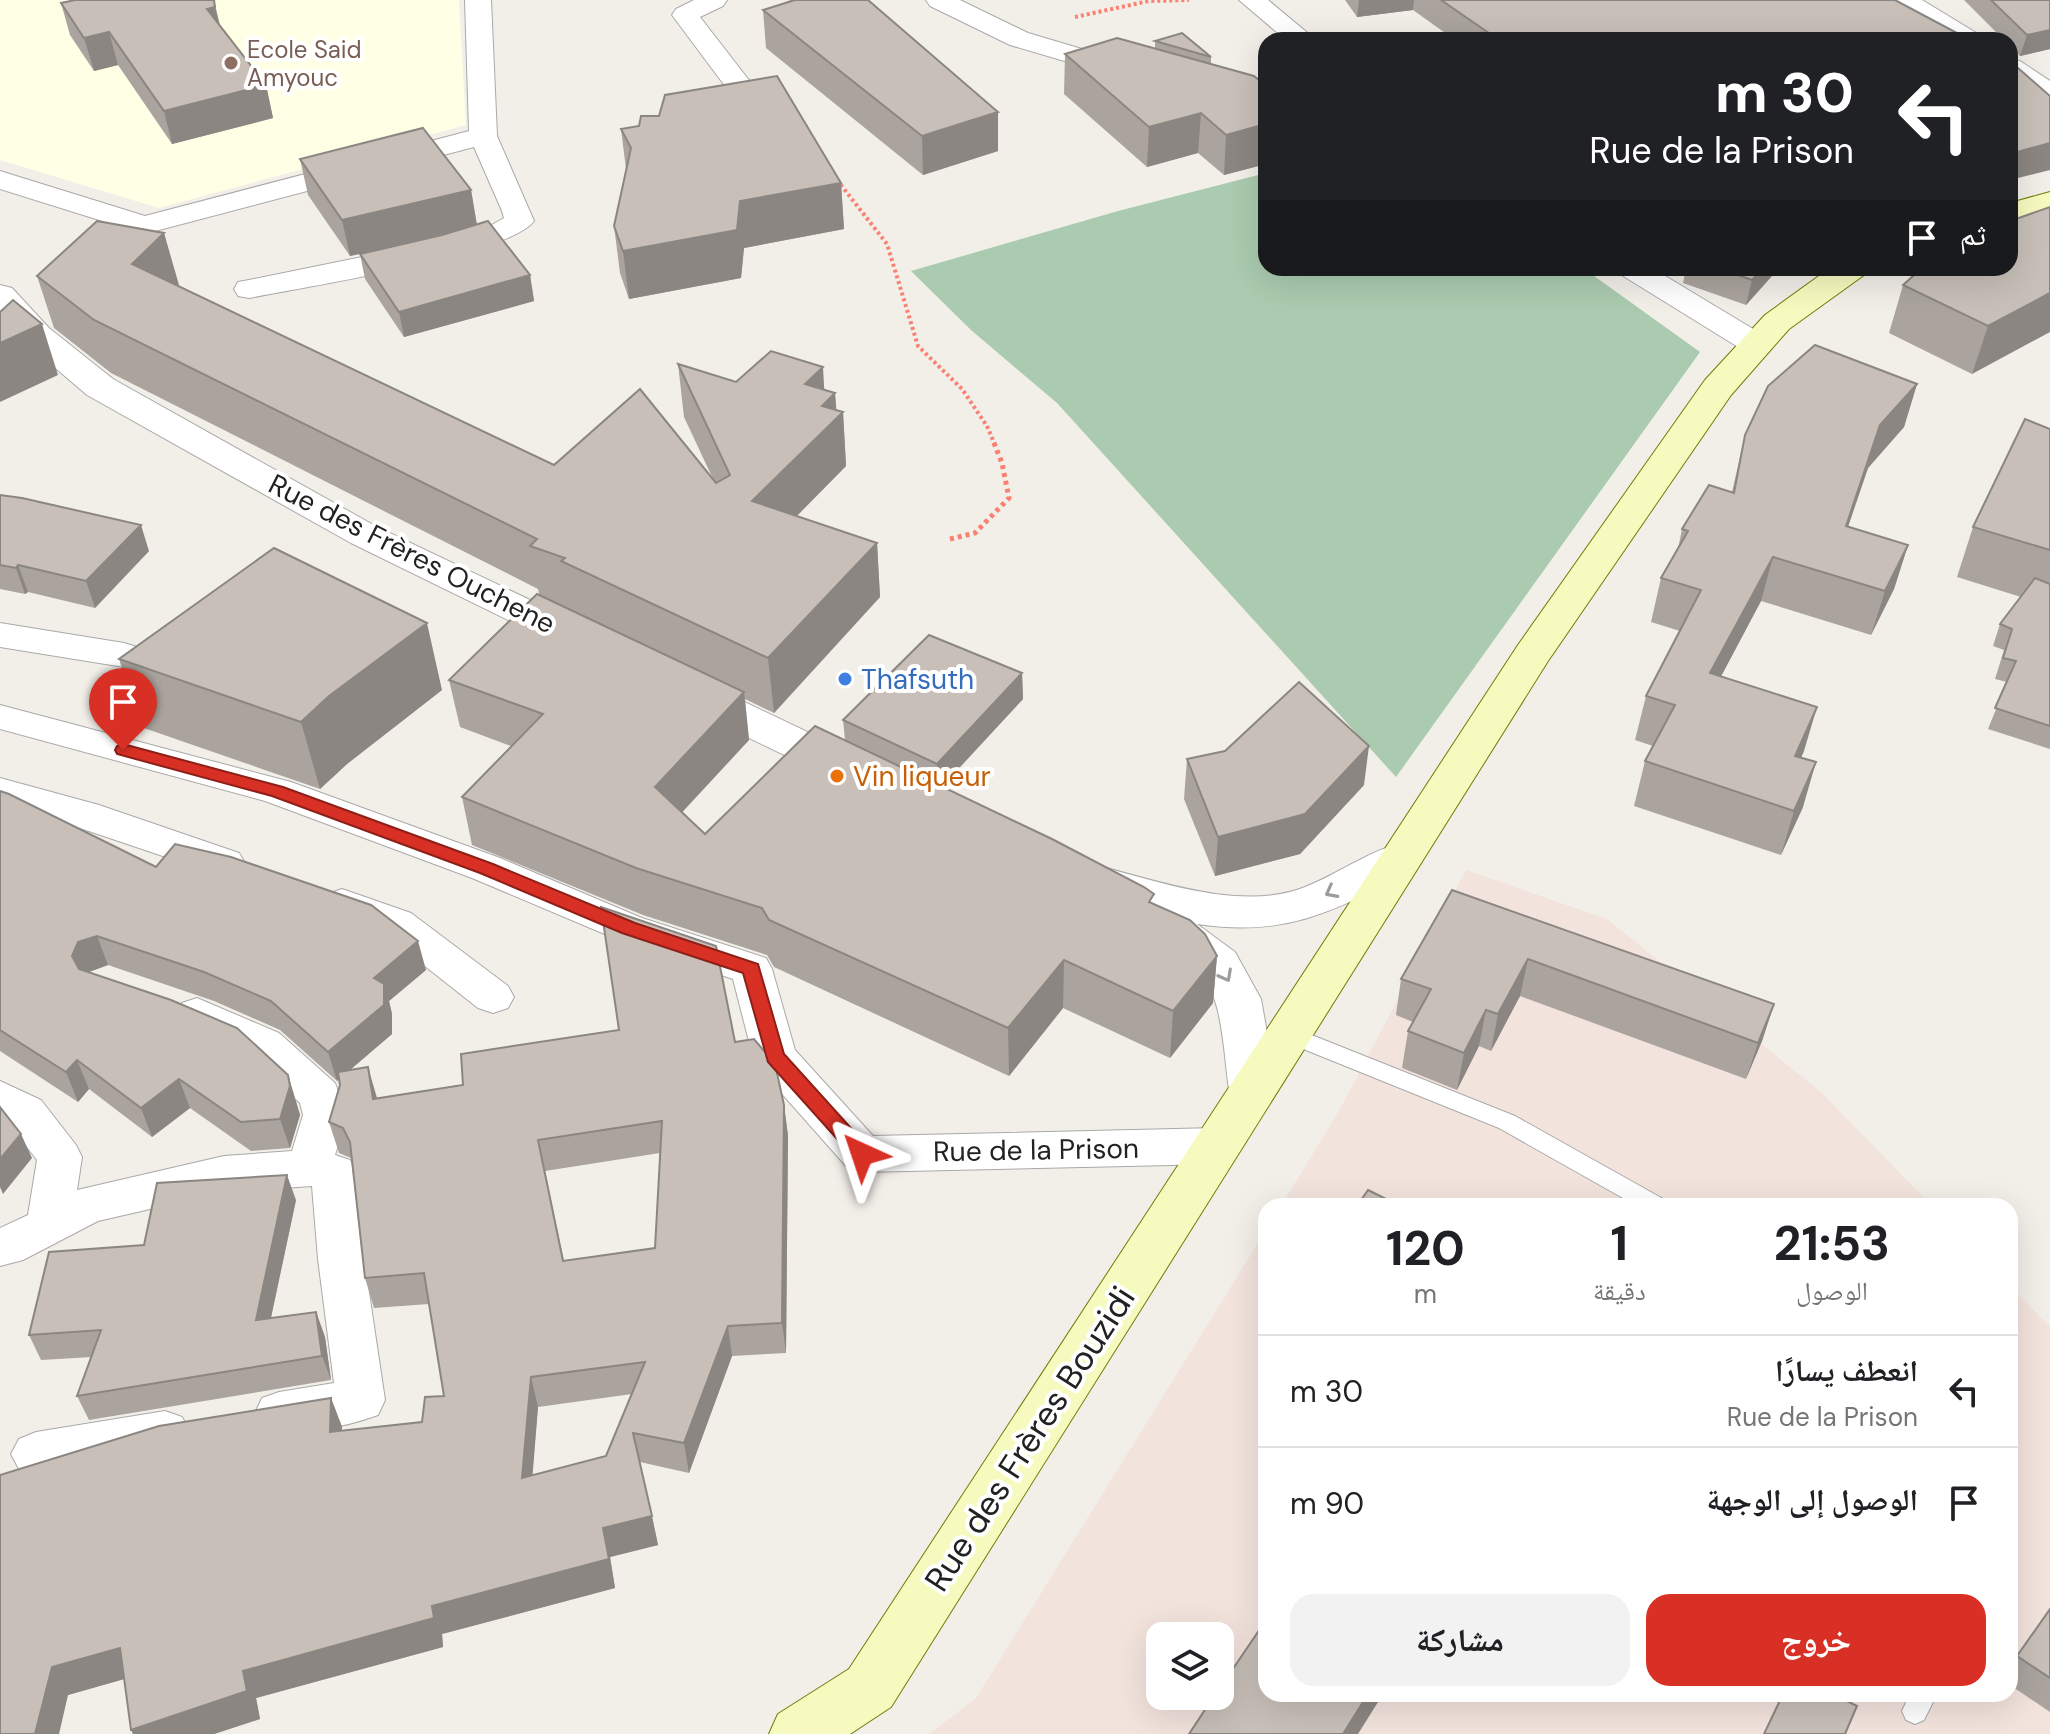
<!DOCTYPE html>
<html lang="ar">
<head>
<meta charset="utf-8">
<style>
  body { margin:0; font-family:"DM Sans","Noto Naskh Arabic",sans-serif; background:#f2f2f2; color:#202124; direction:rtl; height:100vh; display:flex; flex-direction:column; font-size:30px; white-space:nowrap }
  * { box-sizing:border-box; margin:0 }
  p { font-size:26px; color:#757577 }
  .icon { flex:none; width:44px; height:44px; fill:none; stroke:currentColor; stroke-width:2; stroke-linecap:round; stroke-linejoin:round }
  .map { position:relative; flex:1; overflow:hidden; direction:ltr }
  .sheet { position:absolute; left:1258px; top:1198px; width:760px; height:504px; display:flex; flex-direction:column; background:#fff; border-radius:24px; box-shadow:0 8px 32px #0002; direction:rtl }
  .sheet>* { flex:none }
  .guide { position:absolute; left:1258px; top:32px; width:760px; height:244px; border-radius:24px; box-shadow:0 8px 32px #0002; direction:rtl; background:#202124; color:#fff; overflow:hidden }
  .tools { position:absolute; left:1146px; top:1622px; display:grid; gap:16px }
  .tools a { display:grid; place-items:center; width:88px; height:88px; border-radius:16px; background:#fff; box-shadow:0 8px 32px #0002; font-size:40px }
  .pin { position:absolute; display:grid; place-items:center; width:68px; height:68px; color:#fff; margin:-82px -34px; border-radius:50% 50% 50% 0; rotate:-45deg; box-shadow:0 0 8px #0007 }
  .pin .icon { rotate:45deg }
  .me { position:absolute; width:88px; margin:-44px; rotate:318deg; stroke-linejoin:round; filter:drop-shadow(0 0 6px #0008) }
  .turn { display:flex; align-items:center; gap:28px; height:168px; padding:0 32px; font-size:36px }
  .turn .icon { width:104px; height:104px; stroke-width:2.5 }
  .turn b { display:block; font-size:56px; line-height:68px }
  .then { display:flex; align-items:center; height:76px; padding:0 32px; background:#0003; gap:16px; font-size:30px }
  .eta { display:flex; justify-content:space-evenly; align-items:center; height:136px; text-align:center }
  .eta b { font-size:48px; font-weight:700; line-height:56px }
  .cta { display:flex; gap:16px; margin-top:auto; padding:16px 32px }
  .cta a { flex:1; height:92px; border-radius:24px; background:#d93025; color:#fff; font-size:32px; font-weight:700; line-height:92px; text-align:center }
  .cta a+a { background:#f2f2f2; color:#202124 }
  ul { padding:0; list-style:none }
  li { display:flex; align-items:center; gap:24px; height:112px; padding:0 32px; border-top:2px solid #e0e0e0 }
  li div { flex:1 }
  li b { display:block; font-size:30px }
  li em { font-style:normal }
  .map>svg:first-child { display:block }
  .education { fill:#ffffe5 }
  .military { fill:#f3e3dd; fill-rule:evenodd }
  .cemetery { fill:#aacbaf }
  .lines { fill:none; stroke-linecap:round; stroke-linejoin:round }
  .service-casing { stroke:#a9a9a9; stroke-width:2 }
  .minor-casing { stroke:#a9a9a9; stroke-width:2 }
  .tertiary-casing { stroke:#a9a9a9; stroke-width:2 }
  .secondary-casing { stroke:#707d05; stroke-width:2 }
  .path-far1 { stroke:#fa8072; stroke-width:4; stroke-dasharray:3 3; stroke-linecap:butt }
  .path { stroke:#fa8072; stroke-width:5; stroke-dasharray:4 4; stroke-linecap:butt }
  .service { fill:#fff; fill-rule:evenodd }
  .minor { fill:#fff; fill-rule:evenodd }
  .tertiary { fill:#fff; fill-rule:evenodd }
  .secondary { fill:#f7fabf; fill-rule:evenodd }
  .wall { fill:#aba49e; fill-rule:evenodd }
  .shaded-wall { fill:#8b8681 }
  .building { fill:#c7bfb8; stroke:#8b8681; stroke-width:2; fill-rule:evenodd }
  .oneway { stroke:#9c9c9c }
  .route { fill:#d93025; stroke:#8d1f18; stroke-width:2 }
  .education-dot { fill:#8d6e63; stroke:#fff; stroke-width:3 }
  .shop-dot { fill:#3f7fe0; stroke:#fff; stroke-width:3 }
  .food-dot { fill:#e8710a; stroke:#fff; stroke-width:3 }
  .labels { text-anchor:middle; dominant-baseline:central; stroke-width:8; stroke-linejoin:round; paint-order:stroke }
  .far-education-label { font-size:24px; fill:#785e54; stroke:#fff; text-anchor:start }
  .street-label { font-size:28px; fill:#222; stroke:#fff }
  .shop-label { font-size:28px; fill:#366cbe; stroke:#fff; text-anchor:start }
  .food-label { font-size:28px; fill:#c56008; stroke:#fff; text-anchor:start }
  .near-street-label { font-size:34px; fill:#222; stroke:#fff }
</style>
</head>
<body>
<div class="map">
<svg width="2050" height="1734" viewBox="0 0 2050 1734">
  <rect width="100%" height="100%" fill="#f2efe9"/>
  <!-- education -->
  <polygon class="education" points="0,0 459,0 466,125 159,208 0,160"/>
  <!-- military -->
  <g class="military">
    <polygon points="1466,870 1607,919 1822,1093 1932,1206 1281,1206 1340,1109"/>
    <path d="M1266,1230V1694H2010V1286L2050,1327V1734H929L976,1698ZM1160,1636H1220V1696H1160Z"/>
  </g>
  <!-- cemetery -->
  <polygon class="cemetery" points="1266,173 1266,268 1583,268 1700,352 1396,777 1057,403 971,330 911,271 1118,211"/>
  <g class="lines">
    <!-- service casing -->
    <g class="service-casing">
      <g id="service">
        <polygon points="1289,1026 1515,1116 1665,1200 1668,1206 1637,1206 1499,1128 1281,1040 1278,1034 1281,1028"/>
        <polygon points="1910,1694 1937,1694 1924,1720 1915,1724 1906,1720 1902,1711"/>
      </g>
    </g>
    <!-- minor casing -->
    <g class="minor-casing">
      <g id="minor">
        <path d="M465,0H491L497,136L534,221C510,255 299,288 249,298L238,296L234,289L238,282L249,280L421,245L490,226L504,218L502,211L474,147L144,234L0,189V171L145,216L469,131Z"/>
        <polygon points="694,0 727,0 723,6 700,17 755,88 751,94 741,96 731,94 672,15 676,9"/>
        <polygon points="926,0 960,0 1028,33 1129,63 1133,69 1129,75 1119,77 1010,45 930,6"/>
        <polygon points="1239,0 1268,0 1316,40 1286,40"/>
        <polygon points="1888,0 1922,0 1978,34 1982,40 1951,40 1892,6"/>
        <polygon points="2010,59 2020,61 2050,81 2050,101 2040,99 2010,79"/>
        <polygon points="1616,268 1652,268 1768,338 1773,345 1768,352 1757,354 1746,352 1620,274"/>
        <polygon points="0,623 124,643 137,647 142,655 137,663 124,667 0,647"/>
        <polygon points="0,705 291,782 500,858 642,918 766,958 772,969 795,1050 873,1136 1217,1128 1233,1134 1239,1146 1233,1158 1217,1164 862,1172 846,1166 760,1069 753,1057 733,979 614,938 472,878 265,801 0,729"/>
        <polygon points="0,778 99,805 239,853 245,863 239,873 225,877 71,825 0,804"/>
        <polygon points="342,889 411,913 508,986 514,997 508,1008 493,1013 478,1008 383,933 328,914 322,904 328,894"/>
        <path d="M197,998L279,1033L335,1083L347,1115L335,1155L350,1160L356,1173L364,1259L385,1400L378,1415C348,1426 292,1439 262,1428L255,1413L262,1398L279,1392L334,1383L318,1259L312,1186L224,1192L98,1221L23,1260L0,1266V1228L28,1215L37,1160L9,1124L0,1119V1081L41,1100L76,1145L82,1157L77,1190L224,1156L292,1151L303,1115L300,1103L249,1055L182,1025L176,1014L182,1003Z"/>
        <polygon points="165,1411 182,1417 190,1432 182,1447 165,1453 36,1476 19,1469 11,1454 19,1439 36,1432"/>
      </g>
    </g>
    <!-- tertiary casing -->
    <g class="tertiary-casing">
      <g id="tertiary">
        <polygon points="0,285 12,288 49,328 113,379 377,527 589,628 595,637 589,646 575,650 561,646 351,543 87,395 25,342 0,315"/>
        <polygon points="695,682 709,685 864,759 870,769 864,779 849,783 834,779 681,705 675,695 681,685"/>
        <path d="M1401,843L1416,847L1423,858L1416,869C1337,909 1290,938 1197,924L1235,952L1261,999L1277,1089L1270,1102L1253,1107L1236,1102L1229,1089C1224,1058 1223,999 1202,975C1186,956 1159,950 1146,927L1153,915L1158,914L1083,893L1077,882L1083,871L1099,866C1160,882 1244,912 1305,887C1338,874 1367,852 1401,843Z"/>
      </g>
    </g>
    <!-- secondary casing -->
    <g class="secondary-casing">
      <g id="secondary">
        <polygon points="2050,192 2050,212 2010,223 2010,203"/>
        <polygon points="1830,268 1869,268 1864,275 1789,329 1731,395 1548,661 891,1707 850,1734 769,1734 778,1714 849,1669 1518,645 1705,380 1765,315"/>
      </g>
    </g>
    <!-- path-far1 -->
    <g class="path-far1">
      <polyline points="1075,17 1149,1 1189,0"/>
      <polyline points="837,180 887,244 918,346 962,389 987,426 995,445"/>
    </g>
    <!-- path -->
    <polyline class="path" points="950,539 975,533 1009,498 1002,463 994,443"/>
    <!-- service -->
    <use href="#service" class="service"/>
    <!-- minor -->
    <use href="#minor" class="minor"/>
    <!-- tertiary -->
    <use href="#tertiary" class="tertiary"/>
    <!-- secondary -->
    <use href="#secondary" class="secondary"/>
  </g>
  <!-- wall -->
  <g class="wall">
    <polygon points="214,0 220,25 266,85 273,118 172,144 118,65 94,71 70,35 61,3"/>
    <polygon points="791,0 868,0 998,151 923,175 766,48 763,10"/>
    <polygon points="1345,0 1895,0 1970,40 1455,40 1413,10 1357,17"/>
    <polygon points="1964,0 2050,0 2050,49 2020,56 2010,46 2010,40 2004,40"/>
    <polygon points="1155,41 1211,57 1211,64 1266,86 1266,164 1224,175 1198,153 1147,167 1064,94 1065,54 1155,49"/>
    <polygon points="639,126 841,183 844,229 744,248 741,278 629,299 620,273 614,226 626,169 621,129"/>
    <path d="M300,159L471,190L477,225L530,275L534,301L404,337L365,279L360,254L350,256L308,195ZM453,232L442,235L388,247Z"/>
    <polygon points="2050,207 1972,374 1889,333 1903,285"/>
    <polygon points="164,233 178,286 554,465 713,479 684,417 678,364 736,382 824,390 835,393 836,411 843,412 846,466 797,516 877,543 880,597 774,713 745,699 749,740 682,812 705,834 845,740 843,720 1022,673 1023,699 942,786 1154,904 1217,956 1213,1003 1170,1058 1063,1008 1009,1076 774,967 767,955 643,915 472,845 462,797 511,746 460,727 449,680 539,594 538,589 111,373 54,328 37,276"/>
    <polygon points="1686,268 1779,268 1746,305 1683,283"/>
    <polygon points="1917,384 1904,427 1868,468 1848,527 1908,545 1894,589 1871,635 1761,601 1721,676 1804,751 1801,757 1803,807 1781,855 1634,806 1645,761 1653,746 1635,740 1646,696 1680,631 1651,622 1661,578 1678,549 1682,529 1732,492 1745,435"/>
    <polygon points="2050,429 2050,749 1988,729 2007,682 1995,679 2004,650 1993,646 2000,624 2021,597 1957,577 1973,527"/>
    <polygon points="0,495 149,551 95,608 28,592 25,594 0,589"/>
    <polygon points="119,659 442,690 347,764 320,789 141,727"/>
    <polygon points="1187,759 1364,785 1300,854 1215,876 1184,799"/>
    <path d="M0,791L156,867L426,970L389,1001L392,1014V1034L350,1070L377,1098L735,1042L784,1105L788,1136L786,1353L732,1356L689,1473L640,1462L658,1545L610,1557L615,1588L442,1634L443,1647L256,1698L260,1719L214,1734H133L124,1679L68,1695L0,1734L331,1398L342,1427V1431L422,1422L444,1396L429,1304L374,1308L365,1278L351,1158L339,1153L329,1122L340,1085L339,1079L337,1081L280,1030L214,1001L108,965L89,972L288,1075L300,1115L290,1148L251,1151L190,1108L152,1137L89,1089L78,1102L0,1051ZM660,1153L655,1248L564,1261L545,1171ZM632,1394L606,1456L532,1475L538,1407Z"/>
    <polygon points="1452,890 1774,1004 1762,1041 1746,1079 1520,996 1491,1051 1479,1046 1457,1090 1402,1068 1408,1031 1413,1022 1396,1015 1401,979"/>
    <polygon points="296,1200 271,1318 316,1312 325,1337 331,1380 89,1420 77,1396 92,1357 41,1360 29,1335 144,1245"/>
    <polygon points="2050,1609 2050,1712 2010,1685 2010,1668"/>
  </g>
  <!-- shaded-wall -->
  <g class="shaded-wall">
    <polygon points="1359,0 1414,0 1413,10 1357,17"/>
    <polygon points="215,7 223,39 207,9"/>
    <polygon points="2050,30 2050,49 2020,56 2027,35"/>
    <polygon points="109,32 118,65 94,71 84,38"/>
    <polygon points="266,85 273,118 172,144 164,111"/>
    <polygon points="998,112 998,151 923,175 922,136"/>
    <polygon points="1201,113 1198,153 1147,167 1149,127"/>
    <polygon points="1266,124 1266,164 1224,175 1226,135"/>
    <polygon points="2050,143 2050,170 2010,180 2010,154"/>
    <polygon points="841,183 844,229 744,248 741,278 629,299 623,251 740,201"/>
    <polygon points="471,190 477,226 350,256 342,220"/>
    <polygon points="164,233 179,285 147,316 132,264"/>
    <polygon points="1763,268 1779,268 1746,305 1752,280"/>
    <polygon points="530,275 534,301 404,337 399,312"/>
    <polygon points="2050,293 2050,332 1972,374 1988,326"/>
    <polygon points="42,324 58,375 0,402 0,343"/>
    <polygon points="823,367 825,403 835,393 837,418 843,412 846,466 758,555 752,501 805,384"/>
    <polygon points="1917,384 1904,427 1868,468 1833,570 1846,526 1880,425"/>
    <polygon points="141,525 149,551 95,608 86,581"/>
    <polygon points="877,543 880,597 774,713 768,658"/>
    <polygon points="1908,545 1894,589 1871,635 1885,591"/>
    <polygon points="1773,557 1761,601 1699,718 1710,673"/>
    <polygon points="18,565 28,592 25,594 16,568"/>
    <polygon points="427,623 442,690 347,764 320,789 301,722 329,696"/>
    <polygon points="1022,673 1023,699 938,791 937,764"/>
    <polygon points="744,692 749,740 662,834 655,787"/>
    <polygon points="1817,707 1804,751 1782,800 1795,756"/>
    <polygon points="1369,746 1364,785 1300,854 1215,876 1218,837"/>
    <polygon points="1816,762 1803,807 1781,855 1794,811"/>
    <polygon points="97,936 108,965 89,972 83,985 72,956 78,942"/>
    <polygon points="418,941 426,970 389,1001 392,1014 392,1034 337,1081 328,1052 374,978"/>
    <polygon points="1217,956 1213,1003 1170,1058 1173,1011"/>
    <polygon points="1528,959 1520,996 1491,1051 1498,1014"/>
    <polygon points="1064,960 1063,1008 1009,1076 1008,1028"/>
    <polygon points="1774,1004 1762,1041 1746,1079 1758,1043"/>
    <polygon points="1486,1010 1479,1046 1457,1090 1464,1053"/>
    <polygon points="77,1060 89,1089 78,1102 66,1072"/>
    <polygon points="368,1067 377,1098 373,1099"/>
    <polygon points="288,1075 300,1115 290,1148 280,1119"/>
    <polygon points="179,1079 190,1108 152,1137 141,1108"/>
    <polygon points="784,1105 788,1136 786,1353 782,1323"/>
    <polygon points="21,1134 32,1158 3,1194 0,1187 0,1159"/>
    <polygon points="287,1175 296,1200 265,1345 256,1320"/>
    <polygon points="316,1312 325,1337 331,1380 322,1356"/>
    <polygon points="728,1326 732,1356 689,1473 684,1443"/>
    <polygon points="531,1377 538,1407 530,1507 522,1478"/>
    <polygon points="331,1398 342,1427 341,1462 330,1432"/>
    <polygon points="652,1516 658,1545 610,1557 615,1588 442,1634 443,1647 256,1698 260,1719 214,1734 133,1734 131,1730 243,1671 432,1606 603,1528"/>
    <polygon points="120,1648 135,1676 68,1695 59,1734 35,1734 52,1667"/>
    <polygon points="1368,1694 1383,1694 1358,1734 1343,1734"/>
  </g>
  <!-- building -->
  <g class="building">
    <polygon points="75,0 214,0 215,7 207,9 266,85 164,111 109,32 84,38 61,3"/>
    <polygon points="795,0 868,0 998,112 922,136 763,10"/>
    <polygon points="1441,0 1895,0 1970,40 1499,40"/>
    <polygon points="1991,0 2050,0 2050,30 2027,35"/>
    <polygon points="1182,33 1211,57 1155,41"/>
    <polygon points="1117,38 1254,76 1266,86 1266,124 1226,135 1201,113 1149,127 1065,54"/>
    <polygon points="2010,61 2050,96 2050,143 2010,154"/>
    <polygon points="777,76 841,183 740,201 737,230 623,251 614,226 631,148 621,129 639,126 641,116 659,116 665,95"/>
    <polygon points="423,128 471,190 342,220 300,159"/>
    <polygon points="2050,207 2050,293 1988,326 1903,285 1922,268 2010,268 2010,221"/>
    <polygon points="97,221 164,233 132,264 554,465 640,389 716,483 730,475 678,364 736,382 771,351 823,367 805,384 835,393 822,406 843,412 752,501 877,543 768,658 561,561 565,558 530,546 537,539 94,320 37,276"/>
    <polygon points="488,221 530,275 399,312 360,254 442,235"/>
    <polygon points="1718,268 1763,268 1752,280"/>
    <polygon points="13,300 42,324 0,343 0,312"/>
    <polygon points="1815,345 1917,384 1880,425 1846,526 1908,545 1885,591 1773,557 1710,673 1817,707 1795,756 1816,762 1794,811 1645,761 1675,705 1646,696 1701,590 1661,578 1688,531 1682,529 1709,485 1734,493 1745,435 1768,386"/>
    <polygon points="2025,419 2050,429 2050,550 1973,527"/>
    <polygon points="0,495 22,498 141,525 86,581 18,565 16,568 0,565"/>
    <polygon points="274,548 427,623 329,696 301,722 119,659"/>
    <polygon points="2035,578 2050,584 2050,726 1995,708 2016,661 2003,658 2012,629 2000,624"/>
    <polygon points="537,594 744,692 655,787 705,834 815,726 1052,839 1144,887 1154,894 1149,902 1190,920 1205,934 1217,956 1173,1011 1064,960 1008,1028 769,920 762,908 636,868 462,797 543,714 449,680"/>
    <polygon points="929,635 1022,673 937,764 843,720"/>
    <polygon points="1299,682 1369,746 1305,814 1218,837 1187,759 1225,751"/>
    <polygon points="0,791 9,794 156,867 175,844 231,857 371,905 418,941 374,978 384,984 384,1005 328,1052 271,1001 204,972 97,936 78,942 72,956 79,969 171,1000 237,1028 288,1075 290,1086 280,1119 241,1122 179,1079 141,1108 77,1060 66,1072 0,1030"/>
    <polygon points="1452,890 1774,1004 1758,1043 1528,959 1498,1014 1486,1010 1464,1053 1408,1031 1431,989 1401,979"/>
    <path d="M601,907L716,946L735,1042L754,1039L775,1064L784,1105L782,1323L728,1326L684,1443L633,1433L652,1516L603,1528L609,1559L432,1606L434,1618L243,1671L247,1691L131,1730L120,1648L52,1667L35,1734H0V1475L159,1426L331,1398L330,1432L422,1422L425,1397L444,1396L424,1273L365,1278L350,1142L343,1128L329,1122L340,1085L338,1072L368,1067L373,1099L463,1085L461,1054L619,1030ZM662,1121L655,1248L563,1261L538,1140ZM645,1362L606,1456L522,1478L531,1377Z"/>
    <polygon points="0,1107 21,1134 0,1159"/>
    <polygon points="287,1175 256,1320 316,1312 322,1356 77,1396 101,1330 29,1335 49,1252 144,1245 157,1183"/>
    <polygon points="1368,1190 1400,1206 1357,1206"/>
    <polygon points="2050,1609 2050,1678 2017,1656"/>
    <polygon points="1266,1620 1266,1694 1368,1694 1343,1734 1189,1734 1214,1696 1220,1696 1220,1688"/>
    <polygon points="1783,1694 1838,1694 1837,1696 1857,1706 1845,1734 1764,1734"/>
  </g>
  <!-- one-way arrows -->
  <defs><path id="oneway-chevron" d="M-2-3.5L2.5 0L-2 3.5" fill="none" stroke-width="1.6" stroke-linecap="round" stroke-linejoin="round" transform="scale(2)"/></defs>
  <g class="oneway">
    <use href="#oneway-chevron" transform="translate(1331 892) rotate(152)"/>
    <use href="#oneway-chevron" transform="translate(1226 976) rotate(62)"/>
  </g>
  <!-- route -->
  <polygon class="route" points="123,744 283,787 493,864 635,923 758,964 784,1054 869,1148 872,1154 869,1159 855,1159 768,1062 743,973 622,933 480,873 272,796 117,754 115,750 117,746"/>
  <!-- markers -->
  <circle class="education-dot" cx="231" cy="63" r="8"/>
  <circle class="shop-dot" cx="845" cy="679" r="8"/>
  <circle class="food-dot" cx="837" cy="776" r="8"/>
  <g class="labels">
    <!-- far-education labels -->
    <g class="far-education-label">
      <text x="247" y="49">Ecole Said<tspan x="247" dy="28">Amyouc</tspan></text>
    </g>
    <!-- street labels -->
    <g class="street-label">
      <text transform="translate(412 554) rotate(27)">Rue des Frères Ouchene</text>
      <text transform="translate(1036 1150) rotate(-1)">Rue de la Prison</text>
    </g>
    <!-- shop labels -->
    <g class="shop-label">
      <text x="861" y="679">Thafsuth</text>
    </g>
    <!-- food labels -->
    <g class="food-label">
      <text x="853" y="776">Vin liqueur</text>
    </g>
    <!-- near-street labels -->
    <g class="near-street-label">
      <text transform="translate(1030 1439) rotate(-57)">Rue des Frères Bouzidi</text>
    </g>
  </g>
</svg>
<div class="tools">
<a><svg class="icon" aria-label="layers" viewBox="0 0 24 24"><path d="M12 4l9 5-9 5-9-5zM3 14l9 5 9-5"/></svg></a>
</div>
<div class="pin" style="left:123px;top:750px;background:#d93025"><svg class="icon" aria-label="arrive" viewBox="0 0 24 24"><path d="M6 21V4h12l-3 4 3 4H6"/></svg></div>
<svg class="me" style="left:862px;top:1154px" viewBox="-20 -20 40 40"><path d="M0-17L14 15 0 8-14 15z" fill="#d93025" stroke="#fff" stroke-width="4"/></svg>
<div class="guide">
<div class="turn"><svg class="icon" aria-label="left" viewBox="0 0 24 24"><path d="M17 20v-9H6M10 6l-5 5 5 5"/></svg><div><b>30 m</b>Rue de la Prison</div></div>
<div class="then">ثم<svg class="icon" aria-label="arrive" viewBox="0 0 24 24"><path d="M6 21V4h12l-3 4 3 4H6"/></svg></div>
</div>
<section class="sheet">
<div class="eta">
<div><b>21:53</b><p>الوصول</p></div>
<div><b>1</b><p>دقيقة</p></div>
<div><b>120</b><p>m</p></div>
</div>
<ul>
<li><svg class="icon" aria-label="left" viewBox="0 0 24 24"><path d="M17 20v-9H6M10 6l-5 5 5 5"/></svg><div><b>انعطف يسارًا</b><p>Rue de la Prison</p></div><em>30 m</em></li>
<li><svg class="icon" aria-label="arrive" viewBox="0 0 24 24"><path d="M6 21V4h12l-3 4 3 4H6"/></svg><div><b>الوصول إلى الوجهة</b></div><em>90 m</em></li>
</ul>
<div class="cta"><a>خروج</a><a>مشاركة</a></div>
</section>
</div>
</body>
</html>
